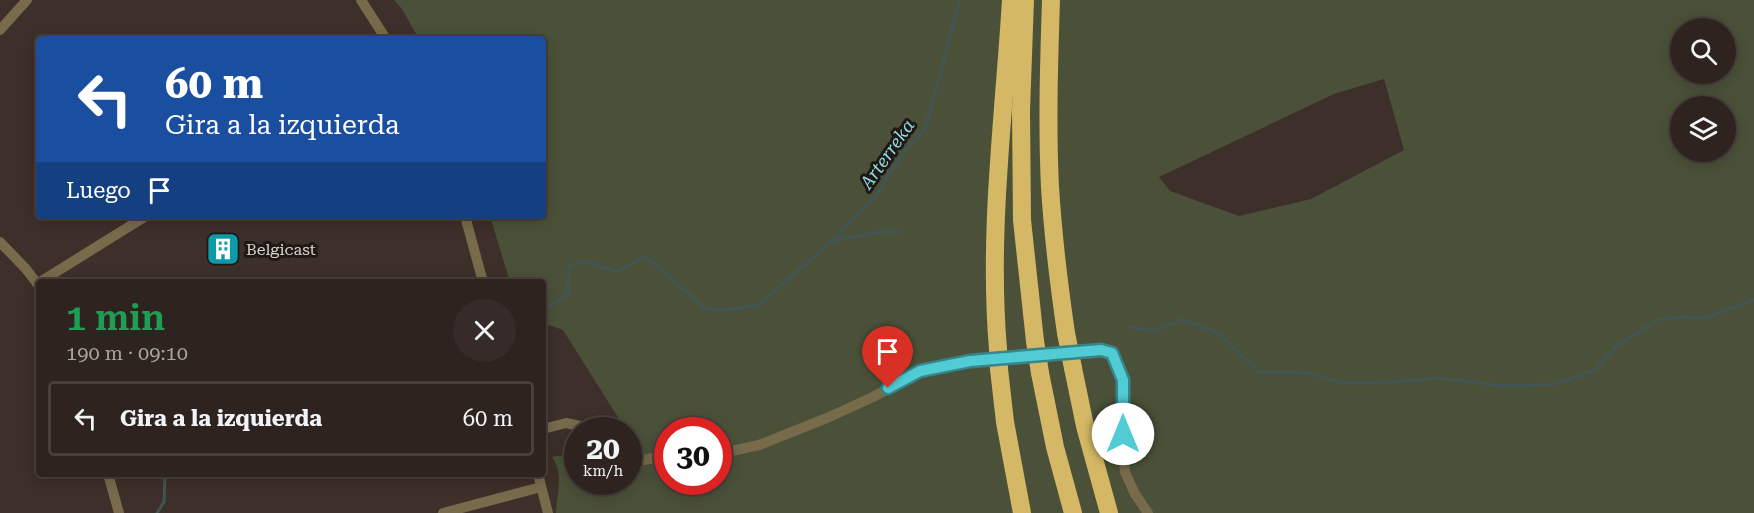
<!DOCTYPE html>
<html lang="es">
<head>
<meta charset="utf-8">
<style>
  body { margin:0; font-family:"Roboto Serif",serif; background:#362b28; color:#f1f3f6; height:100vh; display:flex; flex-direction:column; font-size:22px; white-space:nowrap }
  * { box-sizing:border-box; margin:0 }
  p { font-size:20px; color:#a7a4a4 }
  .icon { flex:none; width:33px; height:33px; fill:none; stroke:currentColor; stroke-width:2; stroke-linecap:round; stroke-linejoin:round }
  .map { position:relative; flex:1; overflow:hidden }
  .sheet { position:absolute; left:36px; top:279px; width:510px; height:198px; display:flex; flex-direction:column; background:#2e231f; border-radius:6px; box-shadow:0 3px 15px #0003,0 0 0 2px #49403d }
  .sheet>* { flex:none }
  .banner { position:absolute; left:36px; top:36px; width:510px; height:183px; border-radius:6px; box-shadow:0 3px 15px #0003,0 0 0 2px #49403d; background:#1a4fa0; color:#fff; overflow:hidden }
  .controls { position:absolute; left:1670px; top:18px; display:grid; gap:12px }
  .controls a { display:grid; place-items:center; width:66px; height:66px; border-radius:50%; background:#2e231f; box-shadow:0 3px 15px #0003,0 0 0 2px #49403d; font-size:30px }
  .speed { position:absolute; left:564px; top:417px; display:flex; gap:12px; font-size:30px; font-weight:700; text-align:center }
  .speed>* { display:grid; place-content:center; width:78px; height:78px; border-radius:50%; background:#2e231f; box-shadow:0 3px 15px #0003,0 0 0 2px #49403d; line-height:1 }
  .speed small { font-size:15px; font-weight:400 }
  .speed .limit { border:9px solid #d22; background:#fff; color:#111 }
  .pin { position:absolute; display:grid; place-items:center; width:51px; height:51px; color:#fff; margin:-62px -26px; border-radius:50% 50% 50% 0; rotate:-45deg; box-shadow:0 0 6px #0007 }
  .pin .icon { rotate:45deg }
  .me { position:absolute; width:66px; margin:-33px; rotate:0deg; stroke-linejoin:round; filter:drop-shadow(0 0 4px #0008) }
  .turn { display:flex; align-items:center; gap:21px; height:126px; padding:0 30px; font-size:27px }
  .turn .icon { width:78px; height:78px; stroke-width:2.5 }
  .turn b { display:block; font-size:42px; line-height:51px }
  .then { display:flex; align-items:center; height:57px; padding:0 30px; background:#0003; gap:12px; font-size:22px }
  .round { display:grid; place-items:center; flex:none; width:63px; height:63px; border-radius:32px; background:#362b28 }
  .overview { display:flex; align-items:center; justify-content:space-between; height:102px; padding:0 30px }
  h1 { font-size:36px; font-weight:600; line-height:45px; color:#1e9e55 }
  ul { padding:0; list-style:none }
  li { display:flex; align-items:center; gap:18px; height:75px; margin:0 12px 9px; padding:0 18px; border:3px solid #49403d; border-radius:6px }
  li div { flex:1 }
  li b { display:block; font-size:22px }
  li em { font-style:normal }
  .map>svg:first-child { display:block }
  .green { fill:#4b5138; fill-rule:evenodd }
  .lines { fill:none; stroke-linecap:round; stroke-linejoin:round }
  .stream { stroke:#425555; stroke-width:3 }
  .street { stroke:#776b4c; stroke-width:10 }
  .highway { stroke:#d4b866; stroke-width:18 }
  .highway-bridge { stroke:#d4b866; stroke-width:18 }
  .route-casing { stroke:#35858a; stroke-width:15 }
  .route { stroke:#51ccd4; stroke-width:10 }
  .labels { text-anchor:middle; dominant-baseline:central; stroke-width:6; stroke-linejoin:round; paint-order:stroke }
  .poi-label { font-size:16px; fill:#dbd2cd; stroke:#1f1916; text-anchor:start }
  .water-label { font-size:18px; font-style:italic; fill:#90dee3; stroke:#1f1916 }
</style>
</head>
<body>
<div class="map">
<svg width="1754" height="513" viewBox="0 0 1754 513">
  <rect width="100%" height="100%" fill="#3d2f29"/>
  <!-- green -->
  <path class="green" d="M394,0H1754V513H556C556,494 565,475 552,457L557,456H577L578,482H628L629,445L643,456L629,434L628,430H626L563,330L543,323V282H510L490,216H543V39H419L402,9ZM1680,28H1725V74H1680ZM1384,79L1404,150L1311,199L1239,216L1170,191L1159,177L1334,94ZM1680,106H1725V152H1680ZM668,430H718V482H668Z"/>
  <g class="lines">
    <!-- stream -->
    <g class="stream">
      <polyline points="832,241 874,198 905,150 925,129 960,0"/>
      <polyline points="543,304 549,306 568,294 569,266 586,261 618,272 645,256 706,309 727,310 759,305 832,241 878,232 901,232"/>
      <polyline points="1129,327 1155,331 1182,319 1218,333 1259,372 1309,373 1342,383 1379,383 1438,378 1504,386 1555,384 1594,371 1615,347 1657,320 1680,317 1706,318 1754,299"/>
      <polyline points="157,513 164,502 165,474"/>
    </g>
    <!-- street -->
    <g class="street">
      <polyline points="361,0 386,39"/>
      <polyline points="0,30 27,0"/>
      <polyline points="465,216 483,282"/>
      <polyline points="0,242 26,269 39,286"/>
      <polyline points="40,282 146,216"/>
      <polyline points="543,429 566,423 599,430"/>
      <polyline points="628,449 644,460 668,455"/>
      <polyline points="718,454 759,445 827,418 873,397 920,371 970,361 1101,350 1111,353 1123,380 1123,456 1125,472 1135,494 1148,513"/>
      <polyline points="108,474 119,513"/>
      <polyline points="538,474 548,513"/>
      <polyline points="443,513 541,487"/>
    </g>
    <!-- highway -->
    <g class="highway">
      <polyline points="1025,0 1021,111 1022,220 1035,341"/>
      <path d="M1051,0C1049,62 1047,125 1050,187C1053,236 1059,285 1066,333"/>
      <path d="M998,349C988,233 1004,116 1011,0"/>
      <polyline points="1073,368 1085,426 1109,513"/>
      <polyline points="999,369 1005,422 1022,513"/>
      <polyline points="1040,373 1055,447 1073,513"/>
    </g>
    <!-- highway-bridge -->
    <g class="highway-bridge">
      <polyline points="1066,333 1073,368"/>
      <polyline points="1035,341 1040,373"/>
      <polyline points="998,349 999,369"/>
    </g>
  </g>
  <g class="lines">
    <!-- route casing -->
    <g class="route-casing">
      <polyline id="route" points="888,388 920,371 970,361 1101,350 1112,353 1123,380 1123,434"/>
    </g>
    <!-- route -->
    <use href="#route" class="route"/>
  </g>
  <!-- icons -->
  <defs>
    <g id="building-square" transform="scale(1.725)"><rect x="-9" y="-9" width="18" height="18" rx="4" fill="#0f9aa8" stroke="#1f1916"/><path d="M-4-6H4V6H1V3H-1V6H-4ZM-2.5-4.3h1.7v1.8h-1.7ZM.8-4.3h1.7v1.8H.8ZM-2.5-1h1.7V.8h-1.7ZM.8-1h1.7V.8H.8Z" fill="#fff"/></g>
  </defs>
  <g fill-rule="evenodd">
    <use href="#building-square" x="223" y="249"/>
  </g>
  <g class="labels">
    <!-- poi labels -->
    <g class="poi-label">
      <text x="246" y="249">Belgicast</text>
    </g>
    <!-- water labels -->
    <g class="water-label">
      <text transform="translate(887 154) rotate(-55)">Arterreka</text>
    </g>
  </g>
</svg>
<div class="controls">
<a><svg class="icon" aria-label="search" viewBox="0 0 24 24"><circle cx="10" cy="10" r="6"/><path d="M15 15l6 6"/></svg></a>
<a><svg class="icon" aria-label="layers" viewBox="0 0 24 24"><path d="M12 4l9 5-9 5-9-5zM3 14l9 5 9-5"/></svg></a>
</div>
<div class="speed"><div>20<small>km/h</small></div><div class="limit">30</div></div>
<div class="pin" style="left:888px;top:388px;background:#d93025"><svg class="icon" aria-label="arrive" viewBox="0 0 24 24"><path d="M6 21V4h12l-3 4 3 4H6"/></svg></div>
<svg class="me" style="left:1123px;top:434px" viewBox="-20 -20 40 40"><circle r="19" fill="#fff"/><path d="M0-13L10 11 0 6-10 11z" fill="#51ccd4"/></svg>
<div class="banner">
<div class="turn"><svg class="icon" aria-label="left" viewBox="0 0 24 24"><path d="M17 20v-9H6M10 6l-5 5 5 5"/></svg><div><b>60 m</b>Gira a la izquierda</div></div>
<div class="then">Luego<svg class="icon" aria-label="arrive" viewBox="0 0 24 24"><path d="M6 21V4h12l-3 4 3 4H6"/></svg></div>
</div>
<section class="sheet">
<div class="overview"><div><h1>1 min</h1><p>190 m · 09:10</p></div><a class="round"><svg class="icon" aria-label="close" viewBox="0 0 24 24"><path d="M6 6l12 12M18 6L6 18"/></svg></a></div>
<ul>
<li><svg class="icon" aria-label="left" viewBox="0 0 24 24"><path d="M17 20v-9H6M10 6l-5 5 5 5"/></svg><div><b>Gira a la izquierda</b></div><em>60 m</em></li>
</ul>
</section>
</div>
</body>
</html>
